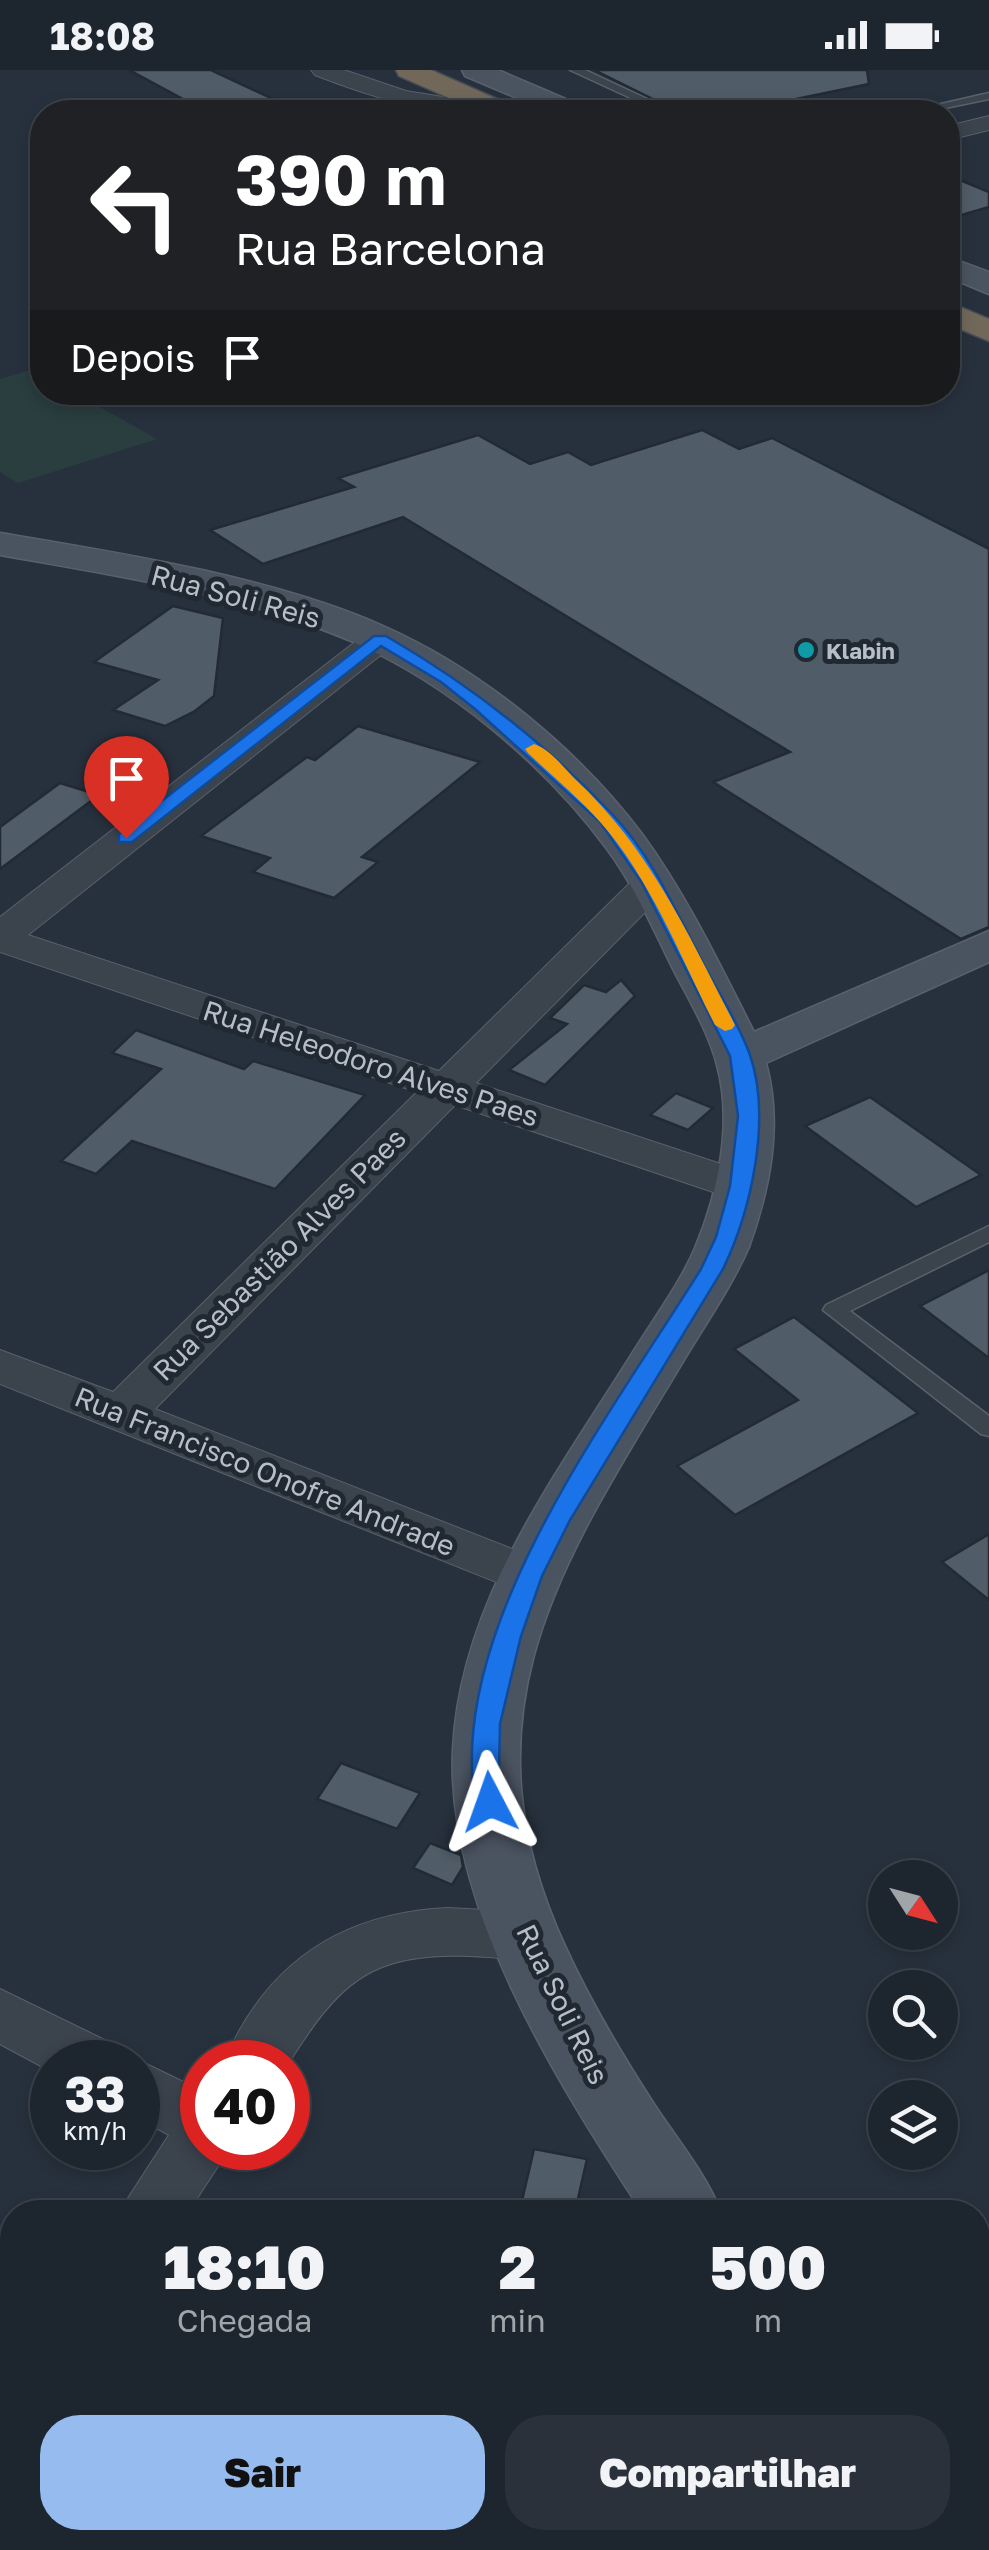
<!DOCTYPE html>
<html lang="pt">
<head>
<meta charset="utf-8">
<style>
  body { margin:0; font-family:"Golos Text",sans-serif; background:#2a313a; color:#f1f3f6; height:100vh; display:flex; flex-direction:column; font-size:38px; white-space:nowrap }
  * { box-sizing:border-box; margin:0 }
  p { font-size:32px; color:#a0a5aa }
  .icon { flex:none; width:55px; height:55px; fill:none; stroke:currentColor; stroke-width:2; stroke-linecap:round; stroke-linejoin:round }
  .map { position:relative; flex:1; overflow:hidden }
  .details { position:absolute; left:0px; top:2130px; width:990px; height:350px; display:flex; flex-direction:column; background:#1d252e; border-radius:40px 40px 0 0; box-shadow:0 5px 15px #0003,0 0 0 2px #3b424a }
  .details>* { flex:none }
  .guide { position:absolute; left:30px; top:30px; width:930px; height:305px; border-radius:40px; box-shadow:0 5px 15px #0003,0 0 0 2px #3b424a; background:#202124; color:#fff; overflow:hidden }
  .needle { width:65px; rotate:126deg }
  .tools { position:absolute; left:868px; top:1790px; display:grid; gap:20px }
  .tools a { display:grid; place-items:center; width:90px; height:90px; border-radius:50%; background:#1d252e; box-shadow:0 5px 15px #0003,0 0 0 2px #3b424a; font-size:50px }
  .speed { position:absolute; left:30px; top:1970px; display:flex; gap:20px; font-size:50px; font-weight:700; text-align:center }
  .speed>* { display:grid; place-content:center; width:130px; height:130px; border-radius:50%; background:#1d252e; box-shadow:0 5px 15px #0003,0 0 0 2px #3b424a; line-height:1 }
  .speed small { font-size:25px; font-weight:400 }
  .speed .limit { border:15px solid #d22; background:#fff; color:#111 }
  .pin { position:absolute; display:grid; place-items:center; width:85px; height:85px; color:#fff; margin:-102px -42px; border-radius:50% 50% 50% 0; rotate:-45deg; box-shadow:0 0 10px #0007 }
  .pin .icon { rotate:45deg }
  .me { position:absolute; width:110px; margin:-55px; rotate:356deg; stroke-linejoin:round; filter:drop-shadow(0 0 8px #0008) }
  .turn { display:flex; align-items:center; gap:35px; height:210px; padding:0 40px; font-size:45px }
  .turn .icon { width:130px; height:130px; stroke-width:2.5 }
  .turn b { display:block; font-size:70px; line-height:85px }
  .then { display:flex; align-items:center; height:95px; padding:0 40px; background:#0003; gap:20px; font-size:38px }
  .eta { display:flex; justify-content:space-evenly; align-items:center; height:170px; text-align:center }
  .eta b { font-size:60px; font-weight:800; line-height:70px }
  .action { display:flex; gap:20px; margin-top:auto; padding:20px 40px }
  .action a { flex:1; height:115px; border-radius:40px; background:#96bbee; color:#111; font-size:40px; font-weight:800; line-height:115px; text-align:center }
  .action a+a { background:#2a313a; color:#f1f3f6 }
  .status { display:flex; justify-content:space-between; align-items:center; height:70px; padding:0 50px; background:#1d252e; direction:ltr }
  .status svg { height:28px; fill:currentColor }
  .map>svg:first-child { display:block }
  .green { fill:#2a3e3f }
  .building { fill:#505c67; stroke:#222a34; stroke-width:2.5 }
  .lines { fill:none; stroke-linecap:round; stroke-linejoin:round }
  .lane-casing { stroke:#59616b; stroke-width:3 }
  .street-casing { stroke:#59616b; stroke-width:2 }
  .secondary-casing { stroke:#59616b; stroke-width:3 }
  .highway-casing { stroke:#464e58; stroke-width:3 }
  .lane { fill:#3b434d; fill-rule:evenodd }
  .street { fill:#3b434d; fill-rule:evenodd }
  .secondary { fill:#4a5360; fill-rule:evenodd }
  .highway { fill:#726859; fill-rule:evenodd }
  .route { fill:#1a73e8; stroke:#114b97; stroke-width:2.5 }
  .slow { fill:#f59e0b }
  .culture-dot { fill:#0f9aa8; stroke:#202832; stroke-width:4 }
  .labels { text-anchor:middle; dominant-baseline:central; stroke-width:10; stroke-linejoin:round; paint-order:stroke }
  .far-poi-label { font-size:22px; font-weight:bold; fill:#b7bec8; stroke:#202832; text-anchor:start }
  .street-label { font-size:28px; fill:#b7bec8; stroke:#202832 }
</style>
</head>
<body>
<div class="status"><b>18:08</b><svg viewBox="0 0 49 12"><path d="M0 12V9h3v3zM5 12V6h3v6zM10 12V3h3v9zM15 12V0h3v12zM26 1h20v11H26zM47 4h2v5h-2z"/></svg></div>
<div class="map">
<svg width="989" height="2480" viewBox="0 0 989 2480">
  <rect width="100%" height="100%" fill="#27313d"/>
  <!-- green -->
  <polygon class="green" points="33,299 42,305 42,322 75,323 157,369 18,413 0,402 0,309"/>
  <!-- building -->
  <g class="building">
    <polygon points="129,0 211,0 301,42 207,42"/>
    <polygon points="594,0 867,0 869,14 733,42 679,42"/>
    <polygon points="948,105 989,122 989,137 948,149"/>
    <polygon points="702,360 739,379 772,368 989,479 989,857 961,869 713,712 790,682 403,447 263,494 210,460 354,417 338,408 478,365 530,394 568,382 591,395"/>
    <polygon points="173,536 223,548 214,626 195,641 165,656 113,640 158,610 94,592"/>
    <polygon points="358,656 480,692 362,787 378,792 334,828 253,802 270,788 201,766 307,687 315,690"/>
    <polygon points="60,713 99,725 0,799 0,757"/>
    <polygon points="621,910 635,926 545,1015 509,1000 567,954 550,948 584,915 606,922"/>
    <polygon points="136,960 244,999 253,991 365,1025 275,1119 132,1071 96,1104 61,1091 161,999 112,983"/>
    <polygon points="676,1023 713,1038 688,1060 650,1045"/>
    <polygon points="870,1027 981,1105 916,1137 805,1056"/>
    <polygon points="989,1200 989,1288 920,1236"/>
    <polygon points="794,1247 918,1343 735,1445 677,1396 798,1330 734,1279"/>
    <polygon points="989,1464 989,1530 942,1492"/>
    <polygon points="341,1693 420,1723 397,1759 317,1729"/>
    <polygon points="430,1773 461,1785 463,1797 452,1815 413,1798"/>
    <polygon points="534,2079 587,2089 575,2142 520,2139"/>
  </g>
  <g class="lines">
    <!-- lane casing -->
    <g class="lane-casing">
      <g id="lane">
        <polygon points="570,0 585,0 675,42 661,42"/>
        <polygon points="989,23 989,29 926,42 906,42"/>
        <polygon points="989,1156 989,1172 850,1241 989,1346 989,1366 981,1364 823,1240 826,1235"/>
      </g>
    </g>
    <!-- street casing -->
    <g class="street-casing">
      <g id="street">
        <path d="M311,0H344L406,21L443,27L486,28L498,35C471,63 348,18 315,5Z"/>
        <polygon points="989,46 989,60 948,70 948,56"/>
        <polygon points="380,559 392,562 397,569 392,576 28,865 439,1001 638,805 652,801 666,805 672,813 666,821 476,1013 757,1106 764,1116 757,1126 741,1130 725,1126 455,1035 155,1339 548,1493 555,1506 548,1519 529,1525 0,1314 0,1280 113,1322 417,1022 0,882 0,847 368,562"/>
        <path d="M448,1838L526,1842L547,1849L556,1866L547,1883C521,1892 497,1887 470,1886C369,1883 340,1912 288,1994L224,1992C266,1893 341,1843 448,1838Z"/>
        <polygon points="0,1919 113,1974 122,1992 52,1992 52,2002 0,1974"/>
        <polygon points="138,1990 202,2021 202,2078 230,2078 188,2142 119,2142 169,2065 138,2048 138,1992 132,1992"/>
        <polygon points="12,2315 12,2393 0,2398 0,2319"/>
      </g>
    </g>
    <!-- secondary casing -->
    <g class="secondary-casing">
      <g id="secondary">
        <polygon points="462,0 498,0 582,36 586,42 550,42 465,6"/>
        <polygon points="948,187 989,202 989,224 948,207"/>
        <path d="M0,463C120,483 273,507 383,556C481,599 578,679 642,764C686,824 720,895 754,962L989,861V892L766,993C783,1055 770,1118 749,1177C731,1218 704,1256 681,1295C562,1493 457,1641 565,1876C590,1931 621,1983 654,2034C677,2069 706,2104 721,2142H642C559,2015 445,1837 453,1679C460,1530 557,1404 633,1282C654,1248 679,1215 695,1178C718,1123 733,1054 717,995C708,960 687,927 671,895C652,856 633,814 607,779C545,695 449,614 353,572C243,524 117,506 0,485Z"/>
        <polygon points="978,2376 989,2380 989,2461 978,2456"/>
      </g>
    </g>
    <!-- highway casing -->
    <g class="highway-casing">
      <g id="highway">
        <polygon points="396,0 431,0 513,36 517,42 481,42 399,6"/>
        <polygon points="948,232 989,249 989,271 948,254"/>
      </g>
    </g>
    <!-- lane -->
    <use href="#lane" class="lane"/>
    <!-- street -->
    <use href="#street" class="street"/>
    <!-- secondary -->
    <use href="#secondary" class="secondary"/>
    <!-- highway -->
    <use href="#highway" class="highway"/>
  </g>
  <!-- route -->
  <path class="route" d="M374,566H386C467,613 546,674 611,743C651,784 676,841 702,891C717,921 739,953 750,985C772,1049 751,1141 723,1199L570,1450L542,1506L521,1566L500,1654L499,1700L503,1732L499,1739L490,1742L480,1739C470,1722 472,1698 472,1679C478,1517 617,1334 701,1199L716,1167L730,1116L738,1046L730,986L642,813L600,752L475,639L441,612L381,576L132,772H119V764Z"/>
  <!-- slow -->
  <path class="slow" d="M534,674C550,679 563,697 575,709C651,780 688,864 735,955L732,959L725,961L715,955C681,888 651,810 601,753C579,728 552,706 528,683L525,679Z"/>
  <!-- markers -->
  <circle class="culture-dot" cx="806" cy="580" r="10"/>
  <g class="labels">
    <!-- far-poi labels -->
    <g class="far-poi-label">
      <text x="826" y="580">Klabin</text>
    </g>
    <!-- street labels -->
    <g class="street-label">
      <text transform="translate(236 526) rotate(15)">Rua Soli Reis</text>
      <text transform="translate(371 993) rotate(18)">Rua Heleodoro Alves Paes</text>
      <text transform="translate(279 1184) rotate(-45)">Rua Sebastião Alves Paes</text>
      <text transform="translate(265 1401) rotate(22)">Rua Francisco Onofre Andrade</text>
      <text transform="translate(563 1934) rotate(64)">Rua Soli Reis</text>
    </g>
  </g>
</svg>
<div class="tools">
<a><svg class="needle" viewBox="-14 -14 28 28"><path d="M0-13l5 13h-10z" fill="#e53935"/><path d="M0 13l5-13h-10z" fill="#a0a5aa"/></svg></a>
<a><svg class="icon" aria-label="search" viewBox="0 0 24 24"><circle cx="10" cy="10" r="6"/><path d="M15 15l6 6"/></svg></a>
<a><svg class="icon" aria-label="layers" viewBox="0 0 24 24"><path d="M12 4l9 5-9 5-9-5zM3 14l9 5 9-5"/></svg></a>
</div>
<div class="speed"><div>33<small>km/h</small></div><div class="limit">40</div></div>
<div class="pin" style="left:126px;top:768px;background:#d93025"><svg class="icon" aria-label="arrive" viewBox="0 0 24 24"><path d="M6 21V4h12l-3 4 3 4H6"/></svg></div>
<svg class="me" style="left:490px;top:1732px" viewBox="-20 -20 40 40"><path d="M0-17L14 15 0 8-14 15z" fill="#1a73e8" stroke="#fff" stroke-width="4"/></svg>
<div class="guide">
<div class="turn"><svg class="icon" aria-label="left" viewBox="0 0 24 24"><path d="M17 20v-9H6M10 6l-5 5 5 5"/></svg><div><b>390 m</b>Rua Barcelona</div></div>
<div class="then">Depois<svg class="icon" aria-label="arrive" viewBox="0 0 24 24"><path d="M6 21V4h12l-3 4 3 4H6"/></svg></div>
</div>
<section class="details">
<div class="eta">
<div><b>18:10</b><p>Chegada</p></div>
<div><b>2</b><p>min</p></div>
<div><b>500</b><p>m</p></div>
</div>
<div class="action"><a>Sair</a><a>Compartilhar</a></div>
</section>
</div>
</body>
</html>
